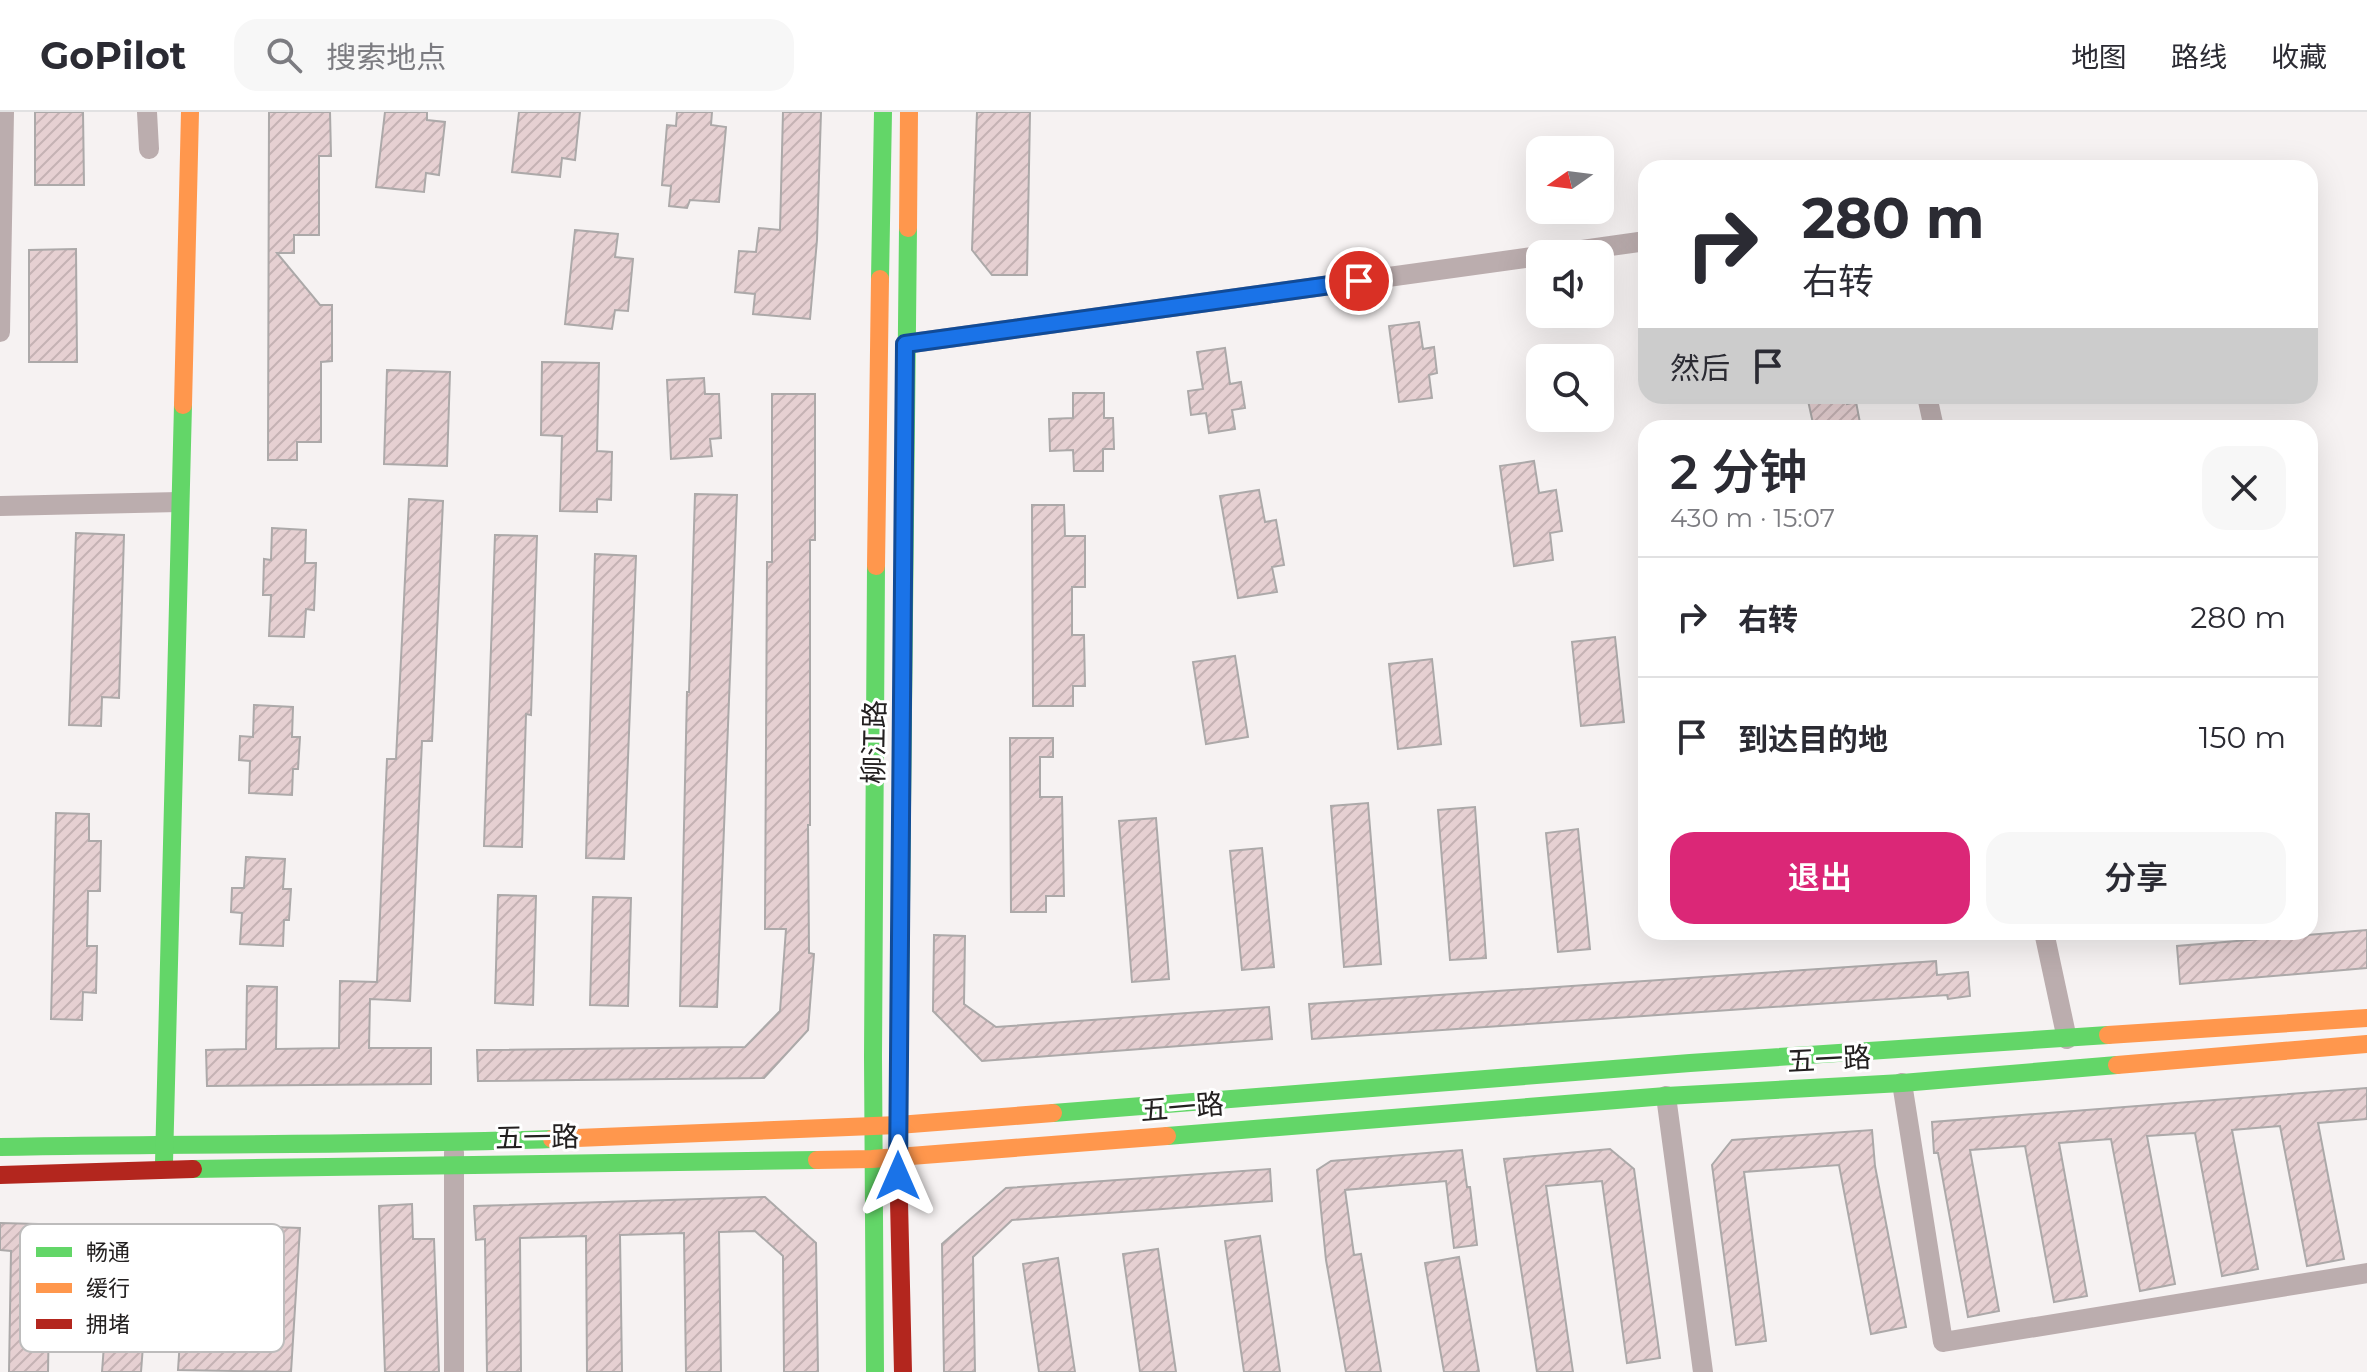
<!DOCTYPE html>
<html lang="zh">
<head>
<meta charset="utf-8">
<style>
  body { margin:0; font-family:Montserrat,"Noto Sans SC",sans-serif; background:#f7f7f7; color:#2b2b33; height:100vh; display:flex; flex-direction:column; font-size:30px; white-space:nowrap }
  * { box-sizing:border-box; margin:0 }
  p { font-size:26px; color:#7c7c81 }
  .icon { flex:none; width:44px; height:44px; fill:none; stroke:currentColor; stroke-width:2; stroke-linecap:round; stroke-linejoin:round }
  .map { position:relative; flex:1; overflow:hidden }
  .sheet { position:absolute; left:1638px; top:308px; width:680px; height:520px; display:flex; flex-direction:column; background:#fff; border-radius:24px; box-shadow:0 8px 32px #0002 }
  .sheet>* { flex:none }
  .top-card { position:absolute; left:1638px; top:48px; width:680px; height:244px; border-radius:24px; box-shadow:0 8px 32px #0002; background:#fff; color:#2b2b33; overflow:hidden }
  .needle { width:52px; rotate:256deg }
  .fabs { position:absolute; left:1526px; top:24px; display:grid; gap:16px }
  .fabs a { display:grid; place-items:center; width:88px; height:88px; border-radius:16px; background:#fff; box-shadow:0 8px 32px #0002; font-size:40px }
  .pin { position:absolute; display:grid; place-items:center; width:68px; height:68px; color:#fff; margin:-34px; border:4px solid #fff; border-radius:50%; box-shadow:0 2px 8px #0007 }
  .me { position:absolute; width:88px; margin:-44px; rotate:0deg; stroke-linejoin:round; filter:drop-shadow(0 0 6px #0008) }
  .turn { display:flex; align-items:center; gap:28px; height:168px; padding:0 32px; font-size:36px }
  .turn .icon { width:104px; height:104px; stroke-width:2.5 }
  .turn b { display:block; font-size:56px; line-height:68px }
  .then { display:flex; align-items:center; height:76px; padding:0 32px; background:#0003; gap:16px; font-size:30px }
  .round { display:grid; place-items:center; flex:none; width:84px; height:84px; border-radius:24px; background:#f7f7f7 }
  .headline { display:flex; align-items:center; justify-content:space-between; height:136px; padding:0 32px }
  h1 { font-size:48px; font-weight:600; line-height:60px }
  .button { display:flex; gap:16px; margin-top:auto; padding:16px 32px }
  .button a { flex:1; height:92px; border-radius:24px; background:#db2777; color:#fff; font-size:32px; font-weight:600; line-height:92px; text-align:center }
  .button a+a { background:#f7f7f7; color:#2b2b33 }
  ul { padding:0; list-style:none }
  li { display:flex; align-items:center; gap:24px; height:120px; padding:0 32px; border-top:2px solid #e1e1e2 }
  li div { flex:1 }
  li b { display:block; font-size:30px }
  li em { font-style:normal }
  header { display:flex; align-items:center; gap:48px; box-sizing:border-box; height:112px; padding:0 40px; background:#fff; border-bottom:2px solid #e1e1e2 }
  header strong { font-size:38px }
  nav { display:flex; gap:44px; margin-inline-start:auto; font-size:28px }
  .search { width:560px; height:72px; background:#f7f7f7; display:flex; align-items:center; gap:20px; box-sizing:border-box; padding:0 28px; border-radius:24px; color:#7c7c81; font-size:30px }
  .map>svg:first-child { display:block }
  .building { fill:url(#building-hatch); stroke:#aca9a9; stroke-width:2 }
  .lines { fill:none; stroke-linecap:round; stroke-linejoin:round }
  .street { stroke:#bbadae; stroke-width:20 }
  .fast { stroke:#63d668; stroke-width:18 }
  .slow { stroke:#ff974d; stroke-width:18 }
  .jam { stroke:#b3261e; stroke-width:18 }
  .route-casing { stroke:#114b97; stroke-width:20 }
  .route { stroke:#1a73e8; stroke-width:14 }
  .labels { text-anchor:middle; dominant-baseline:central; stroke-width:6; stroke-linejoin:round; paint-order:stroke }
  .street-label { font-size:28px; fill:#232020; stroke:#fff }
  .key { fill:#fff; stroke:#bdbcbc; stroke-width:2 }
  .key-label { font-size:22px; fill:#232020 }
</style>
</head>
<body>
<header>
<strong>GoPilot</strong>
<div class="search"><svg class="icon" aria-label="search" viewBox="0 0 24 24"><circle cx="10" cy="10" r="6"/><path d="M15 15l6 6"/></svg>搜索地点</div>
<nav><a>地图</a><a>路线</a><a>收藏</a></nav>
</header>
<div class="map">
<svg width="2367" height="1260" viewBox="0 0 2367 1260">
  <defs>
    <pattern id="building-hatch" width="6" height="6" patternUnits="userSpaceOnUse" patternTransform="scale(2)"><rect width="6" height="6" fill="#e6d0d2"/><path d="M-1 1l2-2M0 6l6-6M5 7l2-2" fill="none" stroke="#c5b2b4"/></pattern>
  </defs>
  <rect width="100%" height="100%" fill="#f6f2f2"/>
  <!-- building -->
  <g class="building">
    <polygon points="35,0 83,0 84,73 35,73"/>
    <polygon points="269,0 330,0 331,44 319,44 319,123 294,123 294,141 277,141 320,193 332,193 332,249 321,250 321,330 297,330 297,348 268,348"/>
    <polygon points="385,0 427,0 427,8 445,10 439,63 426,61 424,80 376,75"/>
    <polygon points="519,0 580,0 575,48 562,46 560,65 512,60"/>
    <polygon points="677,0 712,0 711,13 726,15 719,90 690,88 687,96 669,94 671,74 662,73 667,13 676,14"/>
    <polygon points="783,0 821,0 817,128 810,207 753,202 755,182 735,180 739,139 756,140 759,116 780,118"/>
    <polygon points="977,0 1030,0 1027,163 992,163 972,138"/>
    <polygon points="575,118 618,122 615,145 633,147 628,199 615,198 612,217 565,212"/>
    <polygon points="76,137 77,250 29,250 29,138"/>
    <polygon points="1419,210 1423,237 1434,235 1437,261 1429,263 1432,286 1399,290 1389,214"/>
    <polygon points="1225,236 1230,272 1241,270 1245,296 1232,298 1235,317 1209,321 1206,301 1191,303 1188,279 1203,277 1197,240"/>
    <polygon points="542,250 599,251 597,339 612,340 611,388 597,387 597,400 560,399 562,324 541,323"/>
    <polygon points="387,258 450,260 447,354 384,352"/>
    <polygon points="704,266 705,282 719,282 721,326 710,327 712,344 671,347 667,268"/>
    <polygon points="1073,281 1104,281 1104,306 1113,306 1114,337 1103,337 1103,359 1074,359 1073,338 1050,339 1049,307 1073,306"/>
    <polygon points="772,282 815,282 815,428 810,428 810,713 808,713 809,841 814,842 808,918 764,966 478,969 477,938 745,935 780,899 786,817 765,817 767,450 772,450"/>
    <polygon points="1807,284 1845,284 1847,292 1856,290 1861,316 1814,316"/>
    <polygon points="1534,349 1539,381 1556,378 1562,419 1550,421 1553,448 1514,454 1500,354"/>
    <polygon points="1259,378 1265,410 1276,408 1284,453 1272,455 1277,480 1238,486 1220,384"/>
    <polygon points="695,382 737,383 717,895 680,894 687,580 689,580"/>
    <polygon points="409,387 443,389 432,629 422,629 410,889 370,887 369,936 431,936 431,972 207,974 206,938 246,937 247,874 277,875 276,937 339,936 340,869 377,870 387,647 396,647"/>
    <polygon points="1032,393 1064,393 1065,424 1085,424 1085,475 1072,475 1072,523 1084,523 1085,574 1073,574 1073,594 1033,594"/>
    <polygon points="272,416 306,418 305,451 316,451 314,498 306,497 304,525 269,524 271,483 263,483 264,447 271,448"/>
    <polygon points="76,421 124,423 119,586 102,585 101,614 69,613"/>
    <polygon points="495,423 537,424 531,603 526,602 522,735 484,734"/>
    <polygon points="595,442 636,444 624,747 586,746"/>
    <polygon points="1615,525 1624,610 1581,614 1572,530"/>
    <polygon points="1235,544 1248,625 1206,632 1193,550"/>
    <polygon points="1432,547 1441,632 1398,637 1389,552"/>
    <polygon points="254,593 293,595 292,625 300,625 298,657 293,657 292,683 249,681 250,649 239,648 240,624 253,625"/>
    <polygon points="1010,626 1053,626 1053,645 1040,645 1040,685 1062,685 1064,784 1046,784 1046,800 1011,800"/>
    <polygon points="1368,691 1381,852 1344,855 1331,694"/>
    <polygon points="1475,695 1486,846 1450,848 1438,698"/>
    <polygon points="56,701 89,702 89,729 101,729 100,779 88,779 87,834 97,834 96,881 83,880 82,908 51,907"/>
    <polygon points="1156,706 1169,867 1132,870 1119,709"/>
    <polygon points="1578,717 1590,837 1558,840 1546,721"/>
    <polygon points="1262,736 1274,855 1242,858 1230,739"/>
    <polygon points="246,745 285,747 283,777 291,777 289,808 284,808 283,834 240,832 242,801 231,800 232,776 244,776"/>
    <polygon points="498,783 536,784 533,893 495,891"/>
    <polygon points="593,785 631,786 628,894 590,893"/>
    <polygon points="2367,818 2367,856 2180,872 2177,834"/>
    <polygon points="934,823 965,824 964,892 996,915 1269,895 1272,927 982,949 933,899"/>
    <polygon points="1936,849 1937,863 1968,860 1970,884 1948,887 1947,883 1312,927 1309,892"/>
    <polygon points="2367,976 2367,1007 2318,1011 2344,1147 2307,1154 2280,1014 2232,1018 2258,1157 2222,1164 2195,1021 2147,1024 2175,1172 2140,1179 2111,1027 2059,1031 2087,1184 2054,1190 2025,1034 1970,1038 1999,1199 1968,1205 1938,1041 1934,1041 1932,1010"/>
    <polygon points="1872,1018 1875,1054 1906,1215 1871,1222 1839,1053 1744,1060 1766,1229 1736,1233 1712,1053 1732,1028"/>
    <polygon points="1610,1037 1634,1057 1660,1246 1627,1251 1602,1069 1546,1074 1573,1260 1537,1260 1504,1047"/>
    <polygon points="1462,1038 1467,1075 1470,1075 1477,1133 1454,1136 1446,1069 1345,1078 1354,1143 1361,1142 1381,1260 1346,1260 1326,1148 1317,1058 1331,1049"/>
    <polygon points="1270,1057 1272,1089 1012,1108 973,1145 975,1260 944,1260 942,1132 1006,1076"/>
    <polygon points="765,1085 816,1131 818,1260 784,1260 783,1144 755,1119 719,1120 721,1260 686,1260 684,1121 620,1123 622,1260 587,1260 586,1124 520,1126 521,1260 487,1260 485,1127 476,1128 474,1094"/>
    <polygon points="412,1092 413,1127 434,1127 439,1260 385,1260 379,1094"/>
    <polygon points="0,1111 152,1115 141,1260 102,1260 111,1139 50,1139 48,1260 9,1260 11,1139 0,1138"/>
    <polygon points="274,1115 300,1116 291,1260 178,1258 180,1228 266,1233"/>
    <polygon points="1260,1124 1280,1260 1244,1260 1225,1129"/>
    <polygon points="1158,1137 1176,1260 1140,1260 1123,1142"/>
    <polygon points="1459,1145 1479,1260 1444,1260 1425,1151"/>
    <polygon points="1058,1146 1075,1260 1039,1260 1023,1152"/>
  </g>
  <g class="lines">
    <!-- street -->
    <g class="street">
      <polyline points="147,0 149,37"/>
      <polyline points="1554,142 1646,129"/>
      <polyline points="0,220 4,0"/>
      <polyline points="905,232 1540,144"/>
      <polyline points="1927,284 1934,316"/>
      <polyline points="0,394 179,390"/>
      <polyline points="2044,820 2067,927"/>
      <polyline points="1902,971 1943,1230 2367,1161"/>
      <polyline points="1666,984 1703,1260"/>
      <polyline points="454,1040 454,1260"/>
    </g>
    <!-- fast -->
    <g class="fast">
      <polyline points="880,167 883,0"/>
      <polyline points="900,889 908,116"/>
      <polyline points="1053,1001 1690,951 2108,923"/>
      <polyline points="1167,1024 1666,984 1902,971 2117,953"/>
      <path d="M0,1035C184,1031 368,1034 552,1027"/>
      <polyline points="164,1051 183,293"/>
      <polyline points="193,1057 817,1048"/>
      <polyline points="875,1260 873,945 876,454"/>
    </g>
    <!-- slow -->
    <g class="slow">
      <polyline points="908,116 909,0"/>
      <polyline points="183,293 190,0"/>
      <polyline points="876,454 880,167"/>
      <polyline points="2108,923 2367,906"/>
      <polyline points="2117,953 2367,932"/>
      <polyline points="552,1027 898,1013 1053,1001"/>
      <polyline points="817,1048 872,1047 1167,1024"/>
    </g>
    <!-- jam -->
    <g class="jam">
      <polyline points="900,889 898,1046 903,1260"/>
      <polyline points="0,1063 193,1057"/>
    </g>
  </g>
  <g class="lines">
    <!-- route casing -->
    <g class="route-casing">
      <polyline id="route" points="898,1064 905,232 1359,169"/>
    </g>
    <!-- route -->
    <use href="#route" class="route"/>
  </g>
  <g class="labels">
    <!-- street labels -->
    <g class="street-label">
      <text transform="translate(874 630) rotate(-89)">柳江路</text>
      <text transform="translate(1829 947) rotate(-3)">五一路</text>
      <text transform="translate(1182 995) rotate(-5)">五一路</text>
      <text transform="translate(537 1025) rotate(-1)">五一路</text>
    </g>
  </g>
  <!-- legend -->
  <rect x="20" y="1112" width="264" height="128" rx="12" class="key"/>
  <rect x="36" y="1135" width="36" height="10" fill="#63d668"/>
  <rect x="36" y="1171" width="36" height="10" fill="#ff974d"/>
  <rect x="36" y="1207" width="36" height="10" fill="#b3261e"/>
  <g class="key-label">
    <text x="86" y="1148">畅通</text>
    <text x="86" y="1184">缓行</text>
    <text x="86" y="1220">拥堵</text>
  </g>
</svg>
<div class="fabs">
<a><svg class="needle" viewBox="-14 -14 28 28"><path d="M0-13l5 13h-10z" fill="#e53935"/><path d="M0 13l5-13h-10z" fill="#7c7c81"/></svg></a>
<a><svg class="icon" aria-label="sound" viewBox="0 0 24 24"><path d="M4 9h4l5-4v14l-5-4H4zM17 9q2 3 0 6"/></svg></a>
<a><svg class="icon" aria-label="search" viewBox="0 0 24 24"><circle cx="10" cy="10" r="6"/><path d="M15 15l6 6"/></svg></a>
</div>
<div class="pin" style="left:1359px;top:169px;background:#d93025"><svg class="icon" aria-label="arrive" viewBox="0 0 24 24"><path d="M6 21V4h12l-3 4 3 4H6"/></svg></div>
<svg class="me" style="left:898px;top:1064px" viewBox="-20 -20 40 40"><path d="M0-17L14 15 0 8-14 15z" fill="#1a73e8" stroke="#fff" stroke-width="4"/></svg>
<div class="top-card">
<div class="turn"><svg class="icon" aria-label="right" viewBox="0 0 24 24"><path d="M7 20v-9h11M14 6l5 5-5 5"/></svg><div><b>280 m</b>右转</div></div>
<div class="then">然后<svg class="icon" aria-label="arrive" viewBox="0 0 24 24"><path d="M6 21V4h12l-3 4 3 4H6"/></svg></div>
</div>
<section class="sheet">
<div class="headline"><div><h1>2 分钟</h1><p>430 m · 15:07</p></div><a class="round"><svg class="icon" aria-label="close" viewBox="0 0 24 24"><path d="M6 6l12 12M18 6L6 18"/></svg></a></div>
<ul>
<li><svg class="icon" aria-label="right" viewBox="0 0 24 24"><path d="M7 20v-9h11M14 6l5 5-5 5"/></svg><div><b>右转</b></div><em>280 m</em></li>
<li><svg class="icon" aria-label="arrive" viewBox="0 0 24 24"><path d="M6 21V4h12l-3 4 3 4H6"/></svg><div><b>到达目的地</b></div><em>150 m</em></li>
</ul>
<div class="button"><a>退出</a><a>分享</a></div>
</section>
</div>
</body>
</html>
